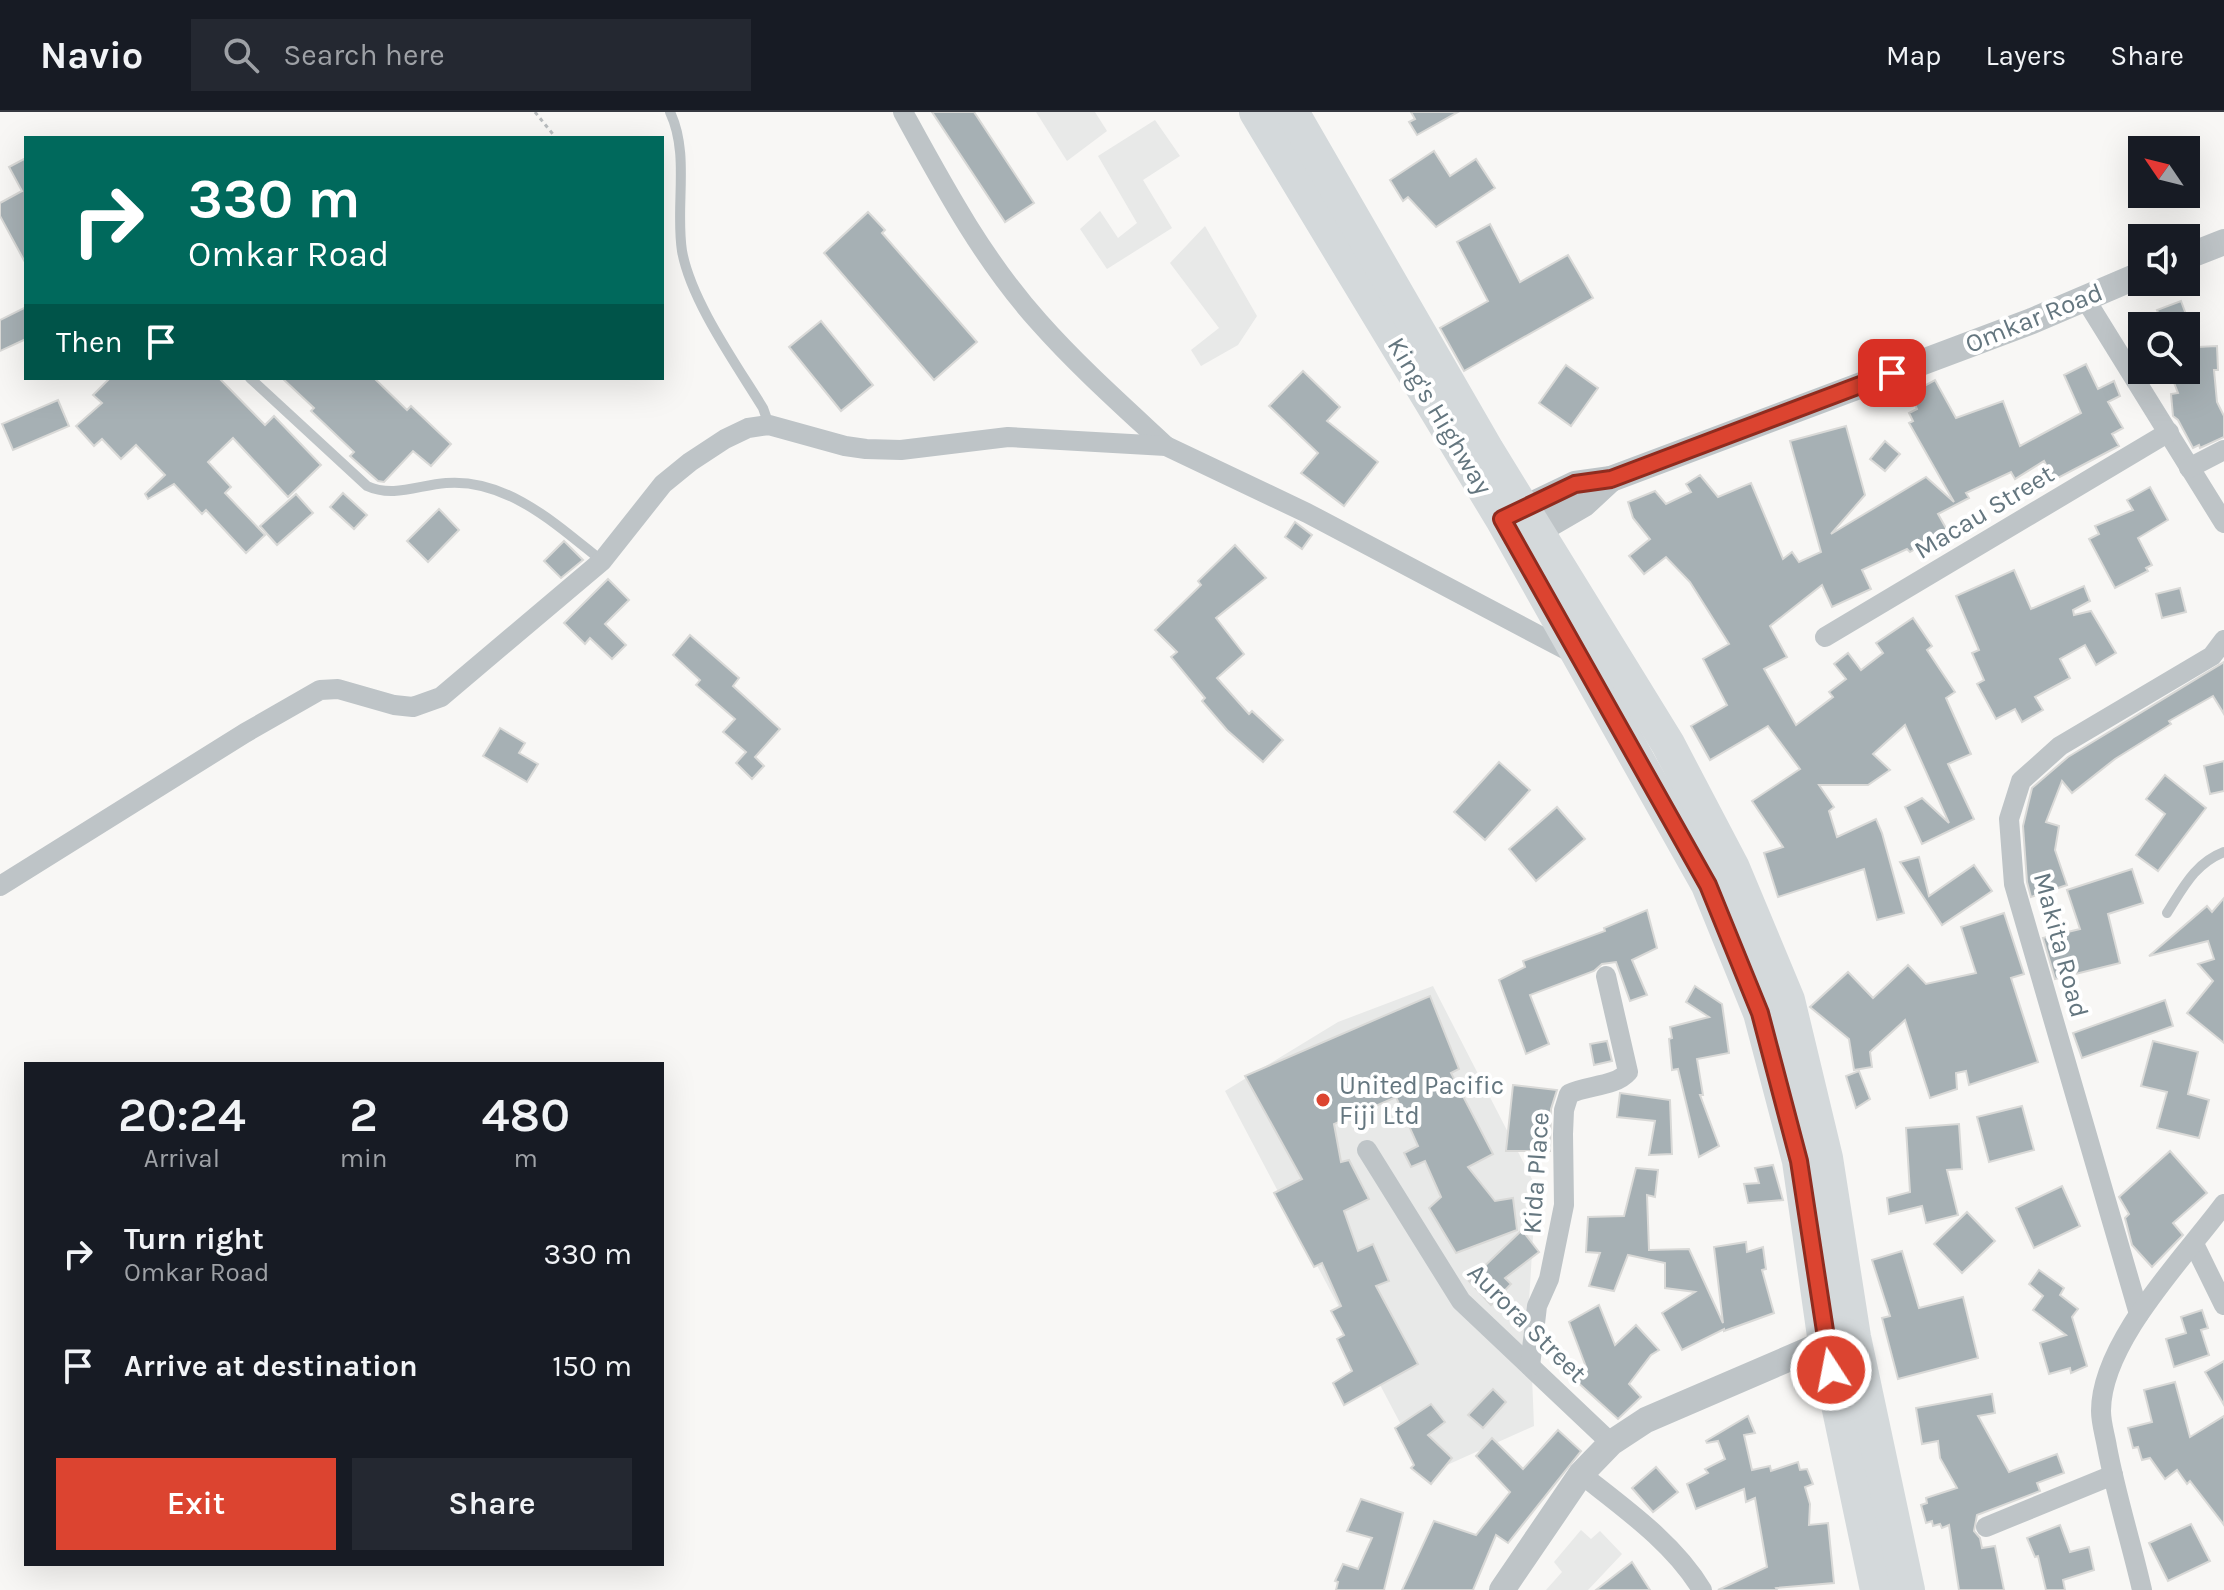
<!DOCTYPE html>
<html lang="en">
<head>
<meta charset="utf-8">
<style>
  body { margin:0; font-family:Karla,sans-serif; background:#242831; color:#f1f3f6; height:100vh; display:flex; flex-direction:column; font-size:30px; white-space:nowrap }
  * { box-sizing:border-box; margin:0 }
  p { font-size:26px; color:#9ea1a6 }
  .icon { flex:none; width:44px; height:44px; fill:none; stroke:currentColor; stroke-width:2; stroke-linecap:round; stroke-linejoin:round }
  .map { position:relative; flex:1; overflow:hidden }
  .details { position:absolute; left:24px; top:950px; width:640px; height:504px; display:flex; flex-direction:column; background:#171b24; border-radius:0px; box-shadow:0 8px 32px #0002 }
  .details>* { flex:none }
  .top-card { position:absolute; left:24px; top:24px; width:640px; height:244px; border-radius:0px; box-shadow:0 8px 32px #0002; background:#00695c; color:#fff; overflow:hidden }
  .needle { width:52px; rotate:305deg }
  .fabs { position:absolute; left:2128px; top:24px; display:grid; gap:16px }
  .fabs a { display:grid; place-items:center; width:72px; height:72px; border-radius:0px; background:#171b24; box-shadow:0 8px 32px #0002; font-size:40px }
  .pin { position:absolute; display:grid; place-items:center; width:68px; height:68px; color:#fff; margin:-34px; border-radius:16px; box-shadow:0 4px 12px #0006 }
  .me { position:absolute; width:88px; margin:-44px; rotate:349deg; stroke-linejoin:round; filter:drop-shadow(0 0 6px #0008) }
  .turn { display:flex; align-items:center; gap:28px; height:168px; padding:0 32px; font-size:36px }
  .turn .icon { width:104px; height:104px; stroke-width:2.5 }
  .turn b { display:block; font-size:56px; line-height:68px }
  .then { display:flex; align-items:center; height:76px; padding:0 32px; background:#0003; gap:16px; font-size:30px }
  .eta { display:flex; justify-content:space-evenly; align-items:center; height:136px; text-align:center }
  .eta b { font-size:48px; font-weight:600; line-height:56px }
  .button { display:flex; gap:16px; margin-top:auto; padding:16px 32px }
  .button a { flex:1; height:92px; border-radius:0px; background:#dc4430; color:#fff; font-size:32px; font-weight:600; line-height:92px; text-align:center }
  .button a+a { background:#242831; color:#f1f3f6 }
  ul { padding:0; list-style:none }
  li { display:flex; align-items:center; gap:24px; height:112px; padding:0 32px }
  li div { flex:1 }
  li b { display:block; font-size:30px }
  li em { font-style:normal }
  header { display:flex; align-items:center; gap:48px; box-sizing:border-box; height:112px; padding:0 40px; background:#171b24; border-bottom:2px solid #363941 }
  header strong { font-size:38px }
  nav { display:flex; gap:44px; margin-inline-start:auto; font-size:28px }
  .search { width:560px; height:72px; background:#242831; display:flex; align-items:center; gap:20px; box-sizing:border-box; padding:0 28px; border-radius:0px; color:#9ea1a6; font-size:30px }
  .map>svg:first-child { display:block }
  .built { fill:#e8e9e8 }
  .building { fill:#a6b0b4; stroke:#d9d9d7; stroke-width:2 }
  .lines { fill:none; stroke-linecap:round; stroke-linejoin:round }
  .path { stroke:#b9bdbf; stroke-width:3; stroke-dasharray:4 4; stroke-linecap:butt }
  .service { stroke:#bec4c7; stroke-width:10 }
  .minor { stroke:#bec4c7; stroke-width:20 }
  .tertiary { stroke:#bec4c7; stroke-width:26 }
  .trunk { stroke:#d4d9db; stroke-width:34 }
  .route-casing { stroke:#8f2c1f; stroke-width:20 }
  .route { stroke:#dc4430; stroke-width:14 }
  .poi-dot { fill:#dc4430; stroke:#fff; stroke-width:3 }
  .labels { text-anchor:middle; dominant-baseline:central; stroke-width:8; stroke-linejoin:round; paint-order:stroke }
  .street-label { font-size:26px; fill:#64767f; stroke:#fff }
  .poi-label { font-size:26px; fill:#64767f; stroke:#fff; text-anchor:start }
</style>
</head>
<body>
<header>
<strong>Navio</strong>
<div class="search"><svg class="icon" aria-label="search" viewBox="0 0 24 24"><circle cx="10" cy="10" r="6"/><path d="M15 15l6 6"/></svg>Search here</div>
<nav><a>Map</a><a>Layers</a><a>Share</a></nav>
</header>
<div class="map">
<svg width="2224" height="1478" viewBox="0 0 2224 1478">
  <rect width="100%" height="100%" fill="#f8f7f5"/>
  <!-- built -->
  <g class="built">
    <polygon points="1036,0 1095,0 1107,19 1067,49"/>
    <polygon points="1155,8 1180,44 1143,68 1172,116 1107,157 1080,117 1100,99 1118,126 1137,111 1098,44"/>
    <polygon points="1205,114 1257,204 1238,233 1201,254 1191,238 1219,216 1170,151"/>
    <polygon points="1433,874 1536,1075 1529,1190 1534,1314 1427,1362 1225,979 1338,910"/>
    <polygon points="1581,1418 1591,1427 1600,1419 1622,1442 1588,1478 1546,1478 1562,1460 1554,1450"/>
  </g>
  <!-- building -->
  <g class="building">
    <polygon points="932,0 974,0 1034,91 1005,110"/>
    <polygon points="1411,0 1458,0 1417,23 1409,10 1415,7"/>
    <polygon points="1434,39 1450,64 1476,47 1495,76 1436,115 1408,85 1403,89 1390,68"/>
    <polygon points="26,46 26,152 0,104 0,91 22,79 9,55"/>
    <polygon points="868,100 885,118 882,121 977,230 934,268 824,141"/>
    <polygon points="1490,112 1520,170 1568,143 1593,186 1464,259 1440,216 1488,189 1457,130"/>
    <polygon points="2181,189 2198,235 2217,234 2218,258 2214,258 2217,290 2224,304 2224,325 2200,336 2199,333 2193,336 2178,308 2173,304 2171,282 2178,281 2169,258 2186,258 2186,214 2163,214 2157,198"/>
    <polygon points="26,195 26,227 0,239 0,208"/>
    <polygon points="821,209 873,273 841,299 789,235"/>
    <polygon points="2086,252 2098,277 2114,269 2120,284 2108,290 2123,316 2112,322 2119,334 2054,368 2044,349 2015,367 2011,360 1966,381 1969,386 1938,402 1947,418 1910,440 1907,437 1862,458 1871,477 1832,495 1822,473 1770,514 1787,545 1764,557 1796,613 1833,585 1829,580 1846,567 1834,552 1848,541 1861,558 1883,541 1876,531 1913,506 1932,534 1927,538 1955,580 1946,586 1971,642 1948,652 1974,707 1922,732 1905,695 1922,686 1949,711 1905,613 1873,642 1890,658 1868,673 1819,673 1834,695 1829,699 1837,725 1876,707 1882,721 1904,801 1877,808 1864,757 1778,785 1764,741 1783,735 1752,689 1800,657 1768,614 1710,648 1691,614 1727,593 1703,547 1729,532 1690,470 1666,445 1644,462 1629,444 1650,427 1633,406 1628,390 1655,379 1666,392 1691,380 1686,372 1700,363 1718,385 1751,371 1783,447 1792,440 1799,450 1821,440 1790,329 1846,314 1865,383 1831,422 1926,365 1954,390 1909,311 1913,309 1909,301 1917,297 1914,290 1919,287 1915,279 1935,268 1956,306 2003,289 2020,334 2081,301 2064,263"/>
    <polygon points="1566,253 1598,276 1571,314 1539,291"/>
    <polygon points="1303,259 1340,295 1327,309 1378,350 1344,394 1301,361 1318,341 1269,294"/>
    <polygon points="110,266 219,266 265,313 274,304 321,353 288,385 233,326 208,350 231,375 225,381 265,423 246,441 206,398 202,402 174,372 148,387 145,382 165,363 136,333 121,347 102,327 94,334 76,314 102,291 93,283"/>
    <polygon points="282,266 374,266 407,298 411,294 451,332 431,354 413,339 384,370 378,369 350,344 354,340 311,299 314,296"/>
    <polygon points="58,288 69,314 13,338 2,312"/>
    <polygon points="1885,329 1900,342 1885,359 1870,347"/>
    <polygon points="2150,375 2168,408 2138,426 2152,453 2146,456 2148,459 2115,476 2089,427 2099,422 2095,414 2133,398 2127,388"/>
    <polygon points="343,381 367,403 354,417 330,395"/>
    <polygon points="296,382 313,401 277,433 260,414"/>
    <polygon points="439,397 459,418 428,450 407,429"/>
    <polygon points="1295,410 1312,423 1302,437 1285,425"/>
    <polygon points="564,429 583,448 561,466 544,449"/>
    <polygon points="1235,433 1266,466 1216,506 1244,542 1217,566 1249,602 1252,599 1283,628 1263,650 1227,618 1202,589 1205,586 1171,545 1177,540 1155,518 1201,473 1198,469"/>
    <polygon points="2014,458 2031,497 2084,474 2090,489 2073,498 2074,503 2091,499 2116,541 2096,553 2085,533 2060,547 2070,566 2035,585 2043,598 2022,610 2015,597 1996,607 1977,572 1984,568 1972,541 1979,538 1956,484"/>
    <polygon points="608,467 629,488 605,512 626,533 612,547 590,526 585,532 564,511"/>
    <polygon points="2180,476 2186,500 2162,506 2156,482"/>
    <polygon points="690,523 739,566 733,574 780,617 755,645 764,654 752,667 736,651 746,640 723,620 735,607 696,573 700,568 673,543"/>
    <polygon points="2224,550 2224,602 2213,584 2169,609 2171,612 2115,647 2072,681 2062,669 2046,710 2059,714 2055,738 2067,773 2031,785 2027,770 2023,714 2032,676 2068,645"/>
    <polygon points="500,616 525,631 519,641 538,652 527,670 483,644"/>
    <polygon points="2224,649 2224,679 2210,682 2204,654"/>
    <polygon points="1499,650 1530,678 1485,728 1454,700"/>
    <polygon points="2165,663 2206,696 2158,759 2136,743 2165,702 2146,687"/>
    <polygon points="1557,695 1585,727 1536,769 1509,737"/>
    <polygon points="1919,745 1929,784 1974,753 1992,779 1942,813 1900,750"/>
    <polygon points="2132,757 2143,791 2108,802 2120,851 2055,867 2043,826 2080,817 2067,778"/>
    <polygon points="2224,786 2224,931 2187,901 2213,869 2198,852 2214,847 2208,829 2149,844 2207,794 2212,800"/>
    <polygon points="1647,798 1657,836 1632,848 1647,883 1630,889 1616,850 1602,852 1594,859 1530,883 1549,932 1526,942 1499,868 1525,855 1523,849 1605,819 1604,816"/>
    <polygon points="2004,801 2024,862 2011,866 2038,950 1969,973 1966,959 1956,961 1957,977 1930,986 1905,908 1870,940 1872,955 1854,958 1849,927 1810,895 1848,860 1873,886 1908,853 1926,872 1976,861 1961,815"/>
    <polygon points="1695,874 1722,892 1729,941 1697,947 1703,983 1700,983 1719,1034 1699,1045 1678,957 1672,958 1669,927 1672,926 1670,915 1709,905 1686,890"/>
    <polygon points="1430,884 1459,957 1451,961 1493,1042 1468,1055 1495,1089 1513,1086 1517,1118 1456,1141 1429,1096 1441,1085 1425,1049 1411,1055 1404,1041 1418,1034 1396,985 1334,1012 1341,1050 1349,1048 1369,1087 1344,1099 1358,1139 1373,1132 1389,1169 1376,1174 1418,1252 1344,1293 1333,1271 1352,1259 1337,1227 1344,1223 1331,1199 1341,1194 1322,1151 1314,1155 1274,1081 1302,1067 1245,964"/>
    <polygon points="2165,888 2173,914 2082,946 2073,921"/>
    <polygon points="1607,929 1612,949 1594,953 1590,932"/>
    <polygon points="2153,929 2198,940 2188,982 2209,988 2199,1026 2157,1016 2167,980 2141,974"/>
    <polygon points="1859,959 1870,987 1856,996 1846,964"/>
    <polygon points="1513,973 1557,978 1551,997 1550,1039 1506,1039"/>
    <polygon points="1620,981 1670,988 1672,1042 1649,1043 1655,1009 1617,1005"/>
    <polygon points="2022,994 2034,1038 1989,1050 1977,1005"/>
    <polygon points="1959,1012 1962,1057 1947,1058 1958,1103 1926,1111 1922,1094 1889,1102 1887,1086 1910,1080 1906,1016"/>
    <polygon points="2170,1039 2207,1081 2173,1111 2183,1123 2152,1155 2132,1133 2125,1106 2129,1102 2119,1085"/>
    <polygon points="1773,1053 1783,1088 1748,1091 1744,1072 1759,1071 1755,1056"/>
    <polygon points="1636,1056 1658,1058 1655,1085 1647,1083 1649,1138 1689,1137 1723,1211 1714,1135 1746,1130 1747,1140 1763,1135 1766,1157 1762,1158 1774,1201 1724,1219 1724,1217 1682,1238 1662,1201 1695,1180 1665,1176 1665,1151 1628,1143 1614,1179 1589,1174 1600,1141 1586,1140 1588,1105 1624,1104"/>
    <polygon points="2062,1074 2080,1114 2034,1136 2016,1096"/>
    <polygon points="1967,1100 1995,1129 1962,1161 1934,1132"/>
    <polygon points="1522,1118 1539,1140 1505,1166 1511,1172 1491,1193 1469,1169"/>
    <polygon points="1902,1139 1919,1196 1963,1185 1978,1246 1898,1267 1882,1206 1890,1204 1872,1148"/>
    <polygon points="2039,1158 2064,1176 2060,1183 2078,1197 2072,1205 2087,1254 2071,1261 2070,1256 2049,1262 2040,1231 2066,1223 2033,1198 2043,1184 2029,1172"/>
    <polygon points="1599,1193 1615,1233 1636,1213 1659,1238 1651,1243 1629,1272 1641,1285 1618,1307 1574,1267 1586,1255 1569,1210"/>
    <polygon points="2202,1198 2208,1216 2201,1218 2209,1243 2174,1255 2166,1227 2186,1221 2181,1205"/>
    <polygon points="2224,1249 2224,1293 2205,1260"/>
    <polygon points="2175,1270 2190,1325 2224,1304 2224,1413 2190,1369 2187,1372 2177,1358 2165,1367 2150,1346 2142,1348 2138,1335 2133,1336 2128,1316 2152,1310 2144,1278"/>
    <polygon points="1493,1277 1506,1290 1483,1316 1468,1303"/>
    <polygon points="1992,1282 1995,1301 1978,1304 2009,1360 2057,1342 2064,1361 2037,1371 2040,1379 1977,1403 1974,1419 1980,1426 1982,1436 1995,1434 2004,1478 1959,1478 1949,1413 1942,1416 1940,1412 1933,1414 1932,1409 1926,1411 1921,1393 1927,1391 1926,1386 1957,1376 1940,1346 1938,1329 1922,1332 1916,1296"/>
    <polygon points="1431,1292 1445,1310 1428,1323 1452,1346 1431,1372 1411,1356 1414,1353 1395,1316"/>
    <polygon points="1748,1304 1755,1321 1744,1323 1752,1358 1770,1354 1771,1359 1798,1350 1800,1358 1807,1357 1813,1372 1805,1375 1810,1392 1809,1413 1828,1411 1834,1471 1776,1476 1777,1478 1718,1478 1767,1455 1755,1386 1746,1390 1744,1377 1696,1397 1687,1372 1708,1361 1705,1357 1725,1347 1718,1329 1707,1331 1706,1329"/>
    <polygon points="1558,1318 1581,1339 1508,1431 1496,1423 1473,1478 1402,1478 1434,1409 1476,1423 1510,1380 1476,1344 1492,1326 1523,1357"/>
    <polygon points="1656,1355 1678,1380 1653,1400 1632,1376"/>
    <polygon points="1361,1387 1403,1401 1384,1478 1336,1478 1338,1470 1335,1469 1343,1452 1358,1457 1372,1426 1347,1419"/>
    <polygon points="2191,1412 2210,1449 2168,1469 2149,1431"/>
    <polygon points="2060,1413 2070,1440 2089,1435 2094,1458 2063,1468 2065,1478 2046,1478 2038,1444 2035,1445 2027,1426"/>
    <polygon points="1632,1450 1650,1478 1596,1478"/>
  </g>
  <g class="lines">
    <!-- path -->
    <polyline class="path" points="535,0 556,26"/>
    <!-- service -->
    <g class="service">
      <path d="M670,0C690,42 675,94 682,139C691,189 736,252 763,296L769,313"/>
      <path d="M250,266L367,374C393,386 419,373 446,371C507,366 557,413 602,449"/>
      <path d="M2167,801C2183,776 2195,751 2224,740"/>
    </g>
    <!-- minor -->
    <g class="minor">
      <path d="M903,0C943,73 983,148 1039,210C1078,254 1123,294 1166,334"/>
      <polyline points="2084,185 2224,411"/>
      <polyline points="2189,356 2224,338"/>
      <polyline points="1825,525 2169,320"/>
      <polyline points="0,774 245,621 320,578 338,577 394,593 413,595 441,585 602,449 663,372 690,350 725,327 748,316 769,313 845,334 866,337 901,338 1008,325 1166,334 1307,401 1574,542"/>
      <polyline points="1367,1038 1461,1189 1611,1331"/>
      <polyline points="2194,1132 2224,1193"/>
      <polyline points="2139,1202 2014,772 2009,707 2021,669 2060,634 2212,544 2224,528"/>
      <path d="M1530,1254L1537,1194L1549,1167L1564,1093L1563,1022L1564,998L1569,982C1587,973 1615,975 1628,960L1606,864"/>
      <path d="M1581,1362C1624,1396 1674,1431 1702,1478"/>
      <polyline points="1986,1415 2113,1363"/>
      <path d="M2142,1478C2131,1430 2116,1383 2107,1335C2105,1323 2101,1311 2101,1299C2101,1230 2184,1146 2224,1092"/>
    </g>
    <!-- tertiary -->
    <g class="tertiary">
      <polyline points="2186,145 2224,130"/>
      <polyline points="1508,404 1575,372 1611,367 2032,209 2142,162"/>
      <polyline points="1522,428 1584,392 1611,367"/>
      <polyline points="1502,1478 1581,1362 1611,1331 1646,1308 1825,1231 1841,1228"/>
    </g>
    <!-- trunk -->
    <g class="trunk">
      <polyline points="1256,0 1502,407 1708,773 1760,901 1799,1049 1825,1231 1877,1478"/>
      <polyline points="1292,0 1487,338 1668,632 1733,756 1788,888 1826,1046 1854,1225 1908,1478"/>
    </g>
  </g>
  <g class="lines">
    <!-- route casing -->
    <g class="route-casing">
      <polyline id="route" points="1831,1258 1799,1049 1760,901 1708,773 1502,407 1575,372 1611,367 1892,261"/>
    </g>
    <!-- route -->
    <use href="#route" class="route"/>
  </g>
  <!-- markers -->
  <circle class="poi-dot" cx="1323" cy="988" r="8"/>
  <g class="labels">
    <!-- street labels -->
    <g class="street-label">
      <text transform="translate(2034 206) rotate(-22)">Omkar Road</text>
      <text transform="translate(1440 304) rotate(59)">King's Highway</text>
      <text transform="translate(1984 400) rotate(-31)">Macau Street</text>
      <text transform="translate(2061 833) rotate(75)">Makita Road</text>
      <text transform="translate(1536 1061) rotate(-86)">Kida Place</text>
      <text transform="translate(1527 1211) rotate(45)">Aurora Street</text>
    </g>
    <!-- poi labels -->
    <g class="poi-label">
      <text x="1339" y="973">United Pacific<tspan x="1339" dy="30">Fiji Ltd</tspan></text>
    </g>
  </g>
</svg>
<div class="fabs">
<a><svg class="needle" viewBox="-14 -14 28 28"><path d="M0-13l5 13h-10z" fill="#e53935"/><path d="M0 13l5-13h-10z" fill="#9ea1a6"/></svg></a>
<a><svg class="icon" aria-label="sound" viewBox="0 0 24 24"><path d="M4 9h4l5-4v14l-5-4H4zM17 9q2 3 0 6"/></svg></a>
<a><svg class="icon" aria-label="search" viewBox="0 0 24 24"><circle cx="10" cy="10" r="6"/><path d="M15 15l6 6"/></svg></a>
</div>
<div class="pin" style="left:1892px;top:261px;background:#d93025"><svg class="icon" aria-label="arrive" viewBox="0 0 24 24"><path d="M6 21V4h12l-3 4 3 4H6"/></svg></div>
<svg class="me" style="left:1831px;top:1258px" viewBox="-20 -20 40 40"><circle r="17" fill="#dc4430" stroke="#fff" stroke-width="3"/><path d="M0-11L8 9 0 5-8 9z" fill="#fff"/></svg>
<div class="top-card">
<div class="turn"><svg class="icon" aria-label="right" viewBox="0 0 24 24"><path d="M7 20v-9h11M14 6l5 5-5 5"/></svg><div><b>330 m</b>Omkar Road</div></div>
<div class="then">Then<svg class="icon" aria-label="arrive" viewBox="0 0 24 24"><path d="M6 21V4h12l-3 4 3 4H6"/></svg></div>
</div>
<section class="details">
<div class="eta">
<div><b>20:24</b><p>Arrival</p></div>
<div><b>2</b><p>min</p></div>
<div><b>480</b><p>m</p></div>
</div>
<ul>
<li><svg class="icon" aria-label="right" viewBox="0 0 24 24"><path d="M7 20v-9h11M14 6l5 5-5 5"/></svg><div><b>Turn right</b><p>Omkar Road</p></div><em>330 m</em></li>
<li><svg class="icon" aria-label="arrive" viewBox="0 0 24 24"><path d="M6 21V4h12l-3 4 3 4H6"/></svg><div><b>Arrive at destination</b></div><em>150 m</em></li>
</ul>
<div class="button"><a>Exit</a><a>Share</a></div>
</section>
</div>
</body>
</html>
